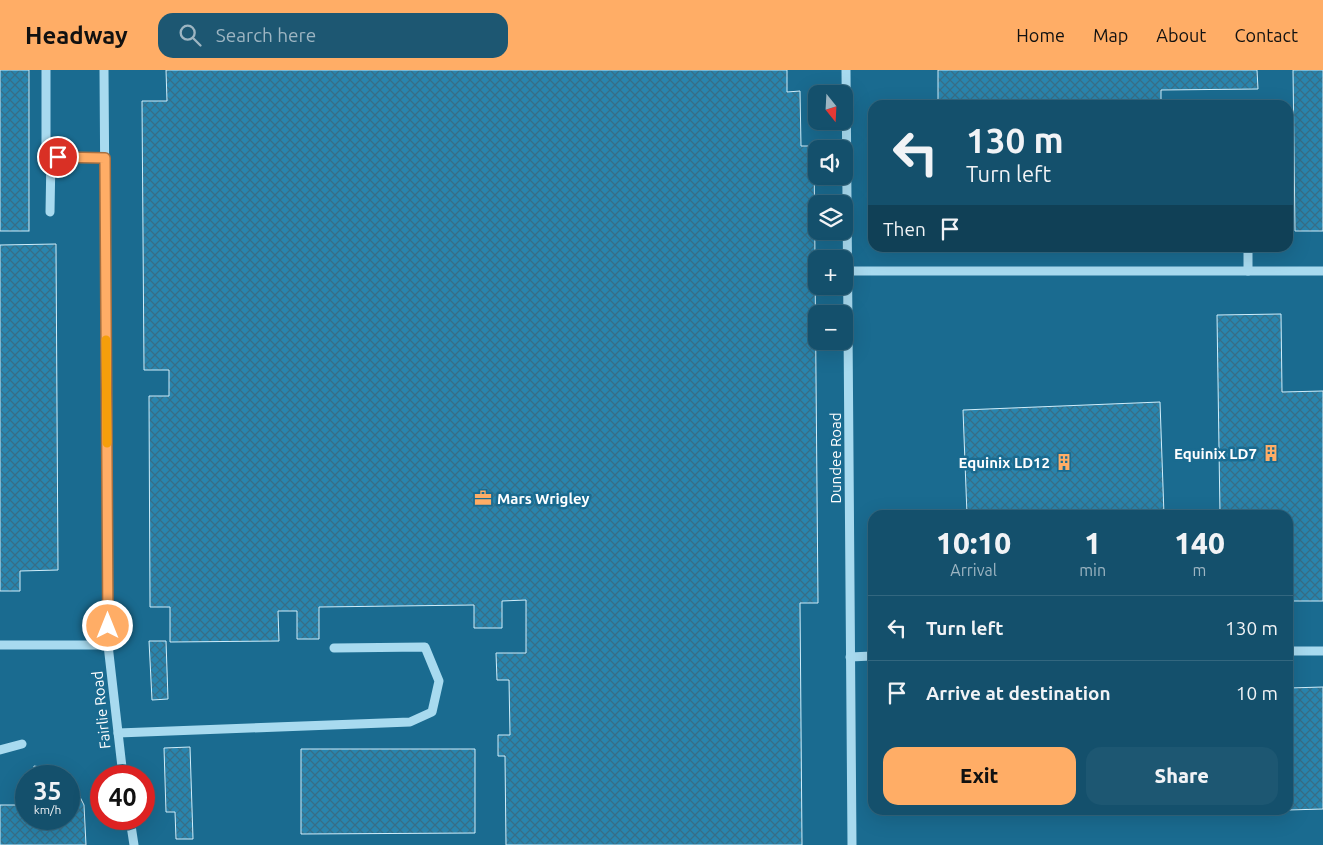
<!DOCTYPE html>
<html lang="en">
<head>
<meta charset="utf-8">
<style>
  body { margin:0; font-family:Ubuntu,sans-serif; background:#1d5772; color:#f1f3f6; height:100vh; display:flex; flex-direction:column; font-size:19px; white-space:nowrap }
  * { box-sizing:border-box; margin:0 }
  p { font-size:16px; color:#9db5c2 }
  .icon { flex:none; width:28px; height:28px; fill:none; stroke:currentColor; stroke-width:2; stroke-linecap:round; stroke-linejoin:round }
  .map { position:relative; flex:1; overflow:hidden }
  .panel { position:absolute; left:868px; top:440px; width:425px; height:305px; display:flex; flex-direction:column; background:#14506c; border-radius:15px; box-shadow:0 5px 20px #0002,0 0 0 1px #33677f }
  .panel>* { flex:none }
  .top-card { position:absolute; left:868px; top:30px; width:425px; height:152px; border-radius:15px; box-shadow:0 5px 20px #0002,0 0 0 1px #33677f; background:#14506c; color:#f1f3f6; overflow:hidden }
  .needle { width:32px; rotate:162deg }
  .controls { position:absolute; left:808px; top:15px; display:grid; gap:10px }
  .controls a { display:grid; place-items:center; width:45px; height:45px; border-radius:10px; background:#14506c; box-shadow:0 5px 20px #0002,0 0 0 1px #33677f; font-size:25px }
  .speed { position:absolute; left:15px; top:695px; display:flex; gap:10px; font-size:25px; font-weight:700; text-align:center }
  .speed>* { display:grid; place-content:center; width:65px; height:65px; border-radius:50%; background:#14506c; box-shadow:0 5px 20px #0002,0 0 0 1px #33677f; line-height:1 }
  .speed small { font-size:12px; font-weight:400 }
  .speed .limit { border:8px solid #d22; background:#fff; color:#111 }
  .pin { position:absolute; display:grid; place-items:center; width:42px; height:42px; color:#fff; margin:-21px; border:2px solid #fff; border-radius:50%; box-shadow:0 1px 5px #0007 }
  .me { position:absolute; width:55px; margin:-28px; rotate:0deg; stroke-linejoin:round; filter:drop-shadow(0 0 4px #0008) }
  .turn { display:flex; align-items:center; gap:18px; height:105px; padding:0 15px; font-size:22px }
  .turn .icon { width:65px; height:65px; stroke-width:2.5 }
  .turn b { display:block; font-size:35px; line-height:42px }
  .then { display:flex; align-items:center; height:48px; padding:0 15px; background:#0003; gap:10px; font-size:19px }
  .eta { display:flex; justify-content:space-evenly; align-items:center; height:85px; text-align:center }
  .eta b { font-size:30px; font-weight:800; line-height:35px }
  .action { display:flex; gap:10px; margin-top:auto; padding:10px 15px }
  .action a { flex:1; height:58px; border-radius:15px; background:#ffad66; color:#111; font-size:20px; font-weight:800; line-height:58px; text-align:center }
  .action a+a { background:#1d5772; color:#f1f3f6 }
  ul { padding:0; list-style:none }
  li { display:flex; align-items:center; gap:15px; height:65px; padding:0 15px; border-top:1px solid #33677f }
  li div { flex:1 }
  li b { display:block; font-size:19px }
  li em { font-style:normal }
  header { display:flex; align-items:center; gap:30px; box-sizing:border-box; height:70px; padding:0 25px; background:#ffad66; color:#111 }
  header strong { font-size:24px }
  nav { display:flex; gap:28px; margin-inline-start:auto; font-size:18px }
  .search { width:350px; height:45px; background:#1d5772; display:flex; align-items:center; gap:12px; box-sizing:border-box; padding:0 18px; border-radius:15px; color:#9db5c2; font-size:19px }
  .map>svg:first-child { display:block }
  .building { fill:url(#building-cross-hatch); stroke:#cfedfa }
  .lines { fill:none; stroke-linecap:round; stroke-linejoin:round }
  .minor { stroke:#a8daef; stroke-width:9 }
  .route-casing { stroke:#a67042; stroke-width:12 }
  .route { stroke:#ffad66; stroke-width:9 }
  .slow { stroke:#f59e0b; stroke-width:9 }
  .labels { text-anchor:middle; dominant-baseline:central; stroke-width:5; stroke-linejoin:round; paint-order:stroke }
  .poi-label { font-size:15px; font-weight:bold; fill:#fff; stroke:#1a6b90; text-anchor:end }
  .street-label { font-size:15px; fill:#fff; stroke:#1a6b90 }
</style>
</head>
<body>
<header>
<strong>Headway</strong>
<div class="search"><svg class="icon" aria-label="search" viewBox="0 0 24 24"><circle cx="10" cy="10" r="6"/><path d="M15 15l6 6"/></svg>Search here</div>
<nav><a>Home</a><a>Map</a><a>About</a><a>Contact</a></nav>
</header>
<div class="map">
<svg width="1323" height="775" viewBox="0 0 1323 775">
  <defs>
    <pattern id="building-cross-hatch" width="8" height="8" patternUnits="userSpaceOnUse" patternTransform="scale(1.25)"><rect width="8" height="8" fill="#2985ae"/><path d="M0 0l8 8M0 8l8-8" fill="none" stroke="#376e87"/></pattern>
  </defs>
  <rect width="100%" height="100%" fill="#1a6b90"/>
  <!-- building -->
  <g class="building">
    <rect x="0" y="0" width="29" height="161"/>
    <polygon points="166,0 787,0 787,22 800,21 801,76 814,76 818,533 800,533 802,775 506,775 505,686 498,686 498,665 510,665 509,610 497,610 496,583 526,583 526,530 502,531 502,558 474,558 474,535 319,537 319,569 297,569 297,541 278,541 279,571 170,572 170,537 150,537 149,326 169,326 169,300 144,300 142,31 167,31"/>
    <polygon points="938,0 1257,0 1258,19 1161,20 1161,35 938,35"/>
    <polygon points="1293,0 1323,0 1323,161 1295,161"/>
    <polygon points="56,174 58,500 20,501 20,521 0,521 0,175"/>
    <polygon points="1281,244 1282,322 1323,321 1323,531 1288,531 1288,445 1220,445 1217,245"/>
    <polygon points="1160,332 1164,445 967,445 963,340"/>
    <polygon points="149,571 166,571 168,629 152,630"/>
    <polygon points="1323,617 1323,739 1253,741 1288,740 1288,618"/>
    <polygon points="190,677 193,769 176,769 175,742 166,742 164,678"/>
    <polygon points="301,679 475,679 475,763 301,764"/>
    <polygon points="34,696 53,699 65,706 34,706"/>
    <polygon points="69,710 77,721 84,735 86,775 0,775 0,735 26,735 26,749 69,749"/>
    <polygon points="919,740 1043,740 1043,742 919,744"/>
    <rect x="1094" y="740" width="107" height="2"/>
  </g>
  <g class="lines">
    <!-- minor -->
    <g class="minor">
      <polyline points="46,0 46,79 51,86 105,88"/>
      <polyline points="104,0 108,575 123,706"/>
      <polyline points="846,0 852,775"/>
      <polyline points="50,142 51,86"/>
      <polyline points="847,201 1323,201"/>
      <polyline points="1248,201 1248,178"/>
      <polyline points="0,575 108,575"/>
      <polyline points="1288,581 1323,581"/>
      <polyline points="850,587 872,586"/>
      <polyline points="118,663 410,652 432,642 439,611 425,577 334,578"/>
      <polyline points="0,680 22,674"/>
      <polyline points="130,749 134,775"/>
    </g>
  </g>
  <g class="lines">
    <!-- route casing -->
    <g class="route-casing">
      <polyline id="route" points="58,87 105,88 108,556"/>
    </g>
    <!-- route -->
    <use href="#route" class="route"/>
    <!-- slow -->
    <polyline class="slow" points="106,270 107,373"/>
  </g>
  <!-- icons -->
  <defs>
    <g id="building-bare" transform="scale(1.35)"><path d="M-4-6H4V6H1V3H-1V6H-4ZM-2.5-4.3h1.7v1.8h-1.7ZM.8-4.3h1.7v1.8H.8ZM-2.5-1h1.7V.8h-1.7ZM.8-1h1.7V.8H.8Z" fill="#ffad66" stroke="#1a6b90" stroke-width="2.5" paint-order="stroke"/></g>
    <g id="office-bare" transform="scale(1.35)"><path d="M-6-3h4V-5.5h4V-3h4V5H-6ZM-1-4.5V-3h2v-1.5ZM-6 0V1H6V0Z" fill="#ffad66" stroke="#1a6b90" stroke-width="2.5" paint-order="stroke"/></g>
  </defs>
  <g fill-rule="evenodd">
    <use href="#building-bare" x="1271" y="383"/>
    <use href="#building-bare" x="1064" y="392"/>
    <use href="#office-bare" x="483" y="428"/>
  </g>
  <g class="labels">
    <!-- poi labels -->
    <g class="poi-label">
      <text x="1257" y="383">Equinix LD7</text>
      <text x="1050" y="392">Equinix LD12</text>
      <text x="497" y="428" text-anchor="start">Mars Wrigley</text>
    </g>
    <!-- street labels -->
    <g class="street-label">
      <text transform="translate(835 388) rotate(-90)">Dundee Road</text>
      <text transform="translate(101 640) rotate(-96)">Fairlie Road</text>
    </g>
  </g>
</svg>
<div class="controls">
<a><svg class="needle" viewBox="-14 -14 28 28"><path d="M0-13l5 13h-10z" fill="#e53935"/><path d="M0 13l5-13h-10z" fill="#9db5c2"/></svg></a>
<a><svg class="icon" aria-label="sound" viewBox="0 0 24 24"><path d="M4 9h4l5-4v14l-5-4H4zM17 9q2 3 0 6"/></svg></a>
<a><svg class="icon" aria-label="layers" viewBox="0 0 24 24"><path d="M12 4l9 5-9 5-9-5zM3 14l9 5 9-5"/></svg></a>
<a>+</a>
<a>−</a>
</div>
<div class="speed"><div>35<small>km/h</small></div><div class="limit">40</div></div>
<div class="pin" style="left:58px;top:87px;background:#d93025"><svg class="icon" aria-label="arrive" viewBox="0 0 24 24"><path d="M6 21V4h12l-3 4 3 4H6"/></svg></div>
<svg class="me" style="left:108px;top:556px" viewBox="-20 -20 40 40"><circle r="17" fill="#ffad66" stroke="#fff" stroke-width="3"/><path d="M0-11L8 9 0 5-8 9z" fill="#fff"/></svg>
<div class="top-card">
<div class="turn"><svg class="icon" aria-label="left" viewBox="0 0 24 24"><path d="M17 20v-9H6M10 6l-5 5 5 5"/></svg><div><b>130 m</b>Turn left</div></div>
<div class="then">Then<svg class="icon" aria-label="arrive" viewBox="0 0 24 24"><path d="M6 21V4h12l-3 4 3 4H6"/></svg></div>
</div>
<section class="panel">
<div class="eta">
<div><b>10:10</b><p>Arrival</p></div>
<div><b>1</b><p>min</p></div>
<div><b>140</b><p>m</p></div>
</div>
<ul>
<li><svg class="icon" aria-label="left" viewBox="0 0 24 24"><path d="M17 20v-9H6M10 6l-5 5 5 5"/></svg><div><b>Turn left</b></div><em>130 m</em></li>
<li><svg class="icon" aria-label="arrive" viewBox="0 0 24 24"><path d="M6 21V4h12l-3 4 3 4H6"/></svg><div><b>Arrive at destination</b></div><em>10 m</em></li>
</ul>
<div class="action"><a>Exit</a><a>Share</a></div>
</section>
</div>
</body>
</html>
